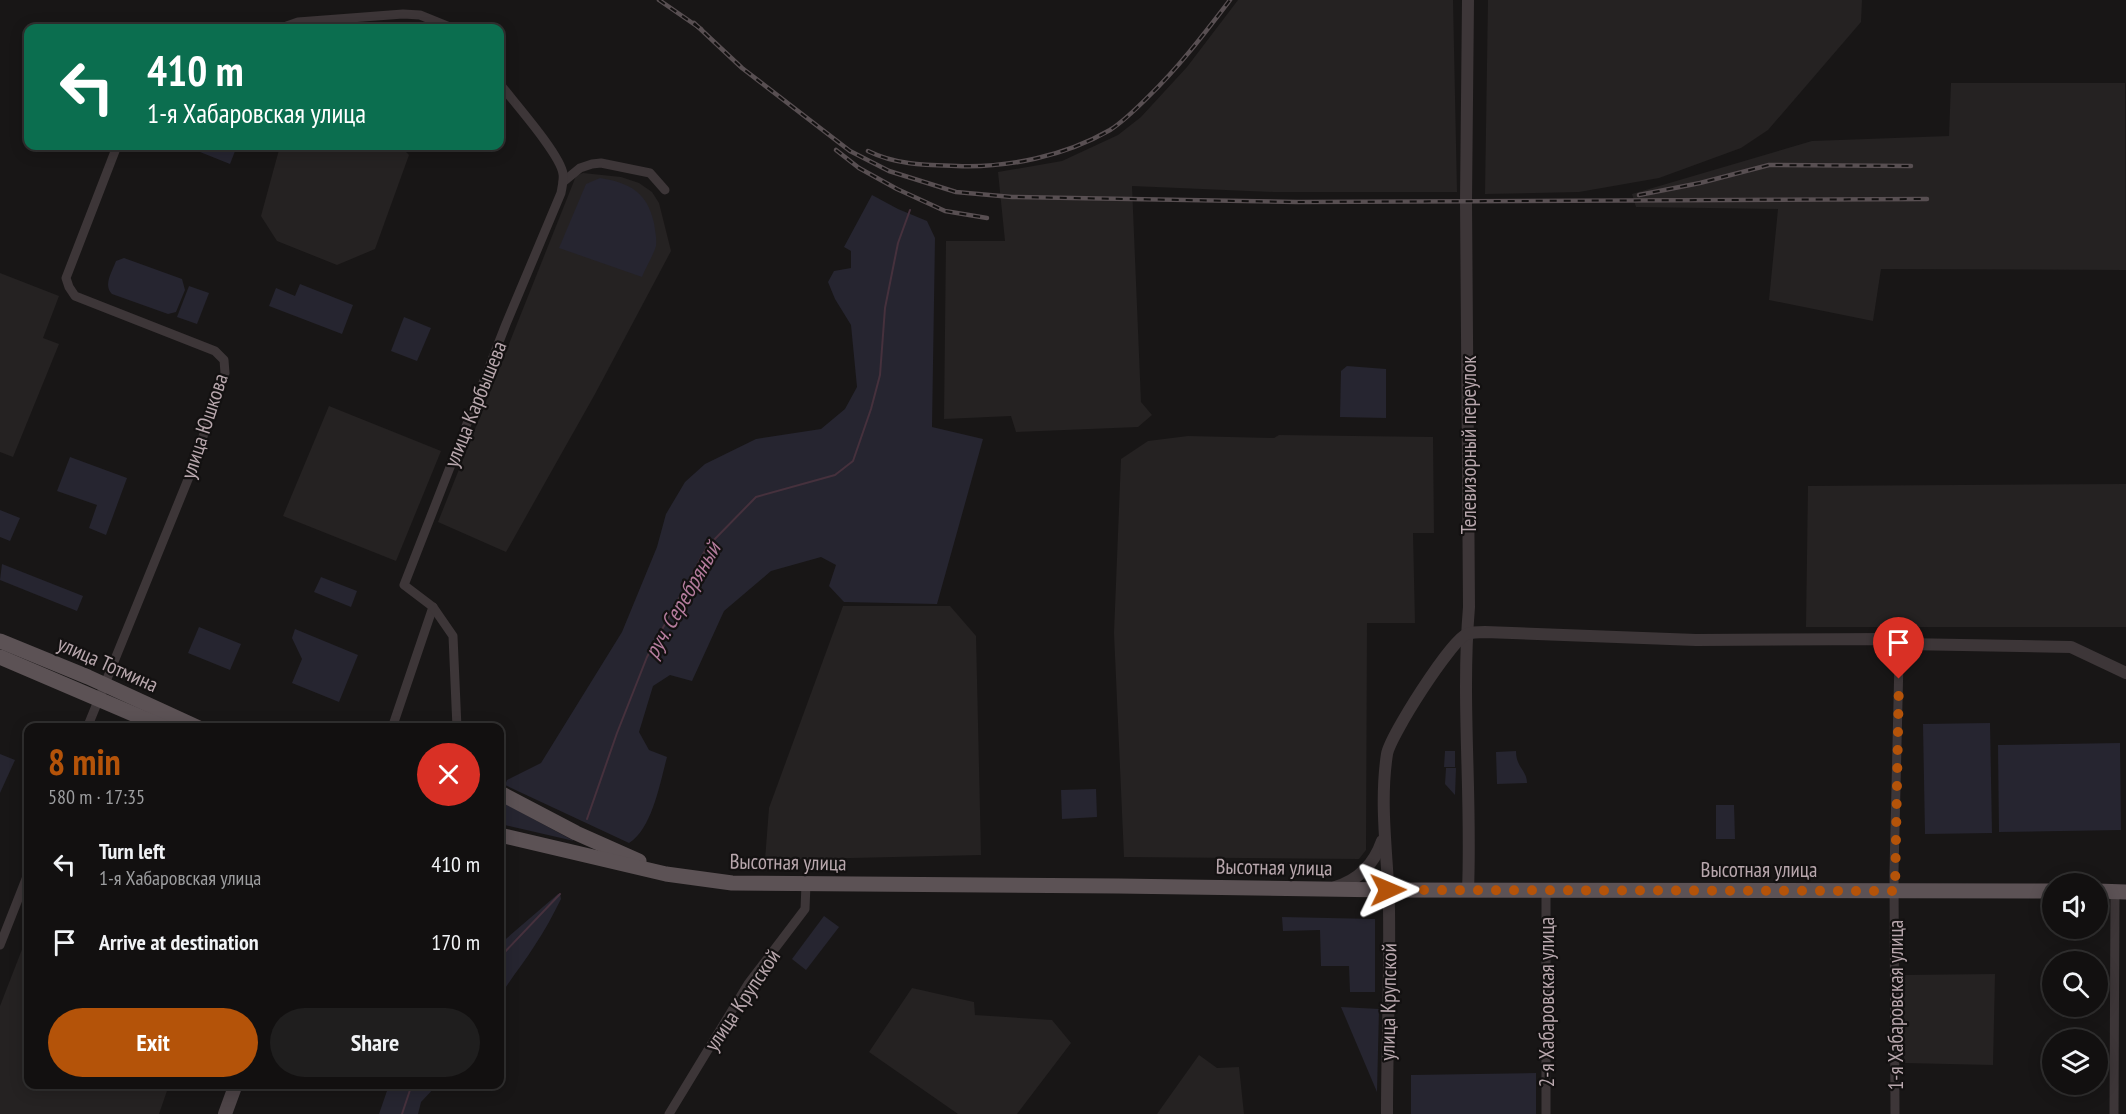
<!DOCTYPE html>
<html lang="en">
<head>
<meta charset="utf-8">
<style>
  body { margin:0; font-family:"PT Sans Narrow",sans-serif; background:#1f1e1e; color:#f1f3f6; height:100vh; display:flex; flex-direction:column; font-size:22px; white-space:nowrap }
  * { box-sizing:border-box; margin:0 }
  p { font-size:20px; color:#9c9d9f }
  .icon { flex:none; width:33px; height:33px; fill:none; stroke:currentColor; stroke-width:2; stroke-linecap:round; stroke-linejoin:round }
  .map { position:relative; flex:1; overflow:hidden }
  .details { position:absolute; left:24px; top:723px; width:480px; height:366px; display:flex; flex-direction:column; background:#121010; border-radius:12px; box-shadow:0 3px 15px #0003,0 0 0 2px #313030 }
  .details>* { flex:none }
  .top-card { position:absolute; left:24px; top:24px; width:480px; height:126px; border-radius:12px; box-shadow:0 3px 15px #0003,0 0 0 2px #313030; background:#0b6e4f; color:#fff; overflow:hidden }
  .fabs { position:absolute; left:2042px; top:873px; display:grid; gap:12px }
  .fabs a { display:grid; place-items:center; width:66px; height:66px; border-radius:50%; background:#121010; box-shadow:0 3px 15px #0003,0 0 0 2px #313030; font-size:30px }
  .pin { position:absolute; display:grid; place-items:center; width:51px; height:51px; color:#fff; margin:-62px -26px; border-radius:50% 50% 50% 0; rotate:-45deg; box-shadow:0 0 6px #0007 }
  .pin .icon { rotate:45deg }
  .me { position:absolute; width:66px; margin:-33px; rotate:89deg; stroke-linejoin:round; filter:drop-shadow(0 0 4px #0008) }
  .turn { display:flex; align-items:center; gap:21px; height:126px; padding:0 24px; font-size:27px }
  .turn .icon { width:78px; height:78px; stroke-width:2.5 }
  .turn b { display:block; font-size:42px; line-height:51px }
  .round { display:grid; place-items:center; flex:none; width:63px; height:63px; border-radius:32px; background:#1f1e1e }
  .head { display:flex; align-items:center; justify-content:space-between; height:102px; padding:0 24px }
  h1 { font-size:36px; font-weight:600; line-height:45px; color:#b45309 }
  .cta { display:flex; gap:12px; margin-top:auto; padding:12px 24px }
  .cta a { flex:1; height:69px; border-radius:36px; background:#b45309; color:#fff; font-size:24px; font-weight:600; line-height:69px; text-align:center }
  .cta a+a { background:#1f1e1e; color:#f1f3f6 }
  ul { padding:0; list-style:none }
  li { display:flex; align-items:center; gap:18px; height:78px; padding:0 24px }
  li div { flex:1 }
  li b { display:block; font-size:22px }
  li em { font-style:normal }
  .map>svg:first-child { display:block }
  .built { fill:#252222 }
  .green { fill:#262530 }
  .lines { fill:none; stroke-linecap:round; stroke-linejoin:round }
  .stream { stroke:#46313d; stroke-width:2 }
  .minor { stroke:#3d3638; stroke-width:9 }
  .tertiary { stroke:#3d3638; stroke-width:12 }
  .secondary { stroke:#4d4447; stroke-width:14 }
  .primary { stroke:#5c5255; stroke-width:15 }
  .rail-casing { stroke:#584f52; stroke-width:4.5 }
  .rail { stroke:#131111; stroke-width:2; stroke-dasharray:7; stroke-linecap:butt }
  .route { stroke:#b45309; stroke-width:10; stroke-dasharray:0 18 }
  .labels { text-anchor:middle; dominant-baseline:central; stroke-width:4.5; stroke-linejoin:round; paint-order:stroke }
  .street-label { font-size:21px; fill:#b8a7ad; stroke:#131111 }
  .water-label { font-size:22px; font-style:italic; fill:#b57c9d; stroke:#131111 }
</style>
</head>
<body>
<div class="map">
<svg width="2126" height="1114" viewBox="0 0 2126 1114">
  <rect width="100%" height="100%" fill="#181616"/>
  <!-- built -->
  <g class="built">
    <polygon points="1238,0 1453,0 1457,192 1274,192 1132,186 1141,402 1152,415 1138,427 1016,432 1011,416 944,419 946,241 1005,241 998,172 1062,161 1118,135 1141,117 1187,67"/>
    <polygon points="1488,0 1862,0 1861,22 1768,130 1741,148 1659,178 1579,192 1485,194"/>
    <polygon points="1951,83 2125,83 2126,270 1881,269 1873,321 1769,300 1778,209 1636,207 1632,194 1812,141 1949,136"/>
    <polygon points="280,146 400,146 409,155 375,249 337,265 277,241 261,216"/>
    <polygon points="583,173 621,177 639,183 652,192 659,203 671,251 595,394 506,552 438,522 576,176"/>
    <polygon points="0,273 59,296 43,338 59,344 13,457 0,452"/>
    <polygon points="329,406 441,451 396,561 283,516"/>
    <polygon points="1279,435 1433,437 1434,533 1413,533 1415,623 1367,623 1366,850 1359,859 1124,857 1114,633 1121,459 1148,441 1188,436 1274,438"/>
    <polygon points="2126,484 2126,627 1806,627 1808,486"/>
    <polygon points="843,606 950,606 976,636 981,855 765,860 769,808"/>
    <polygon points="28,934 28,1084 169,1085 159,1114 0,1114 0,1006"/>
    <polygon points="1995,974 1993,1065 1904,1063 1904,975"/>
    <polygon points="912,988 974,1002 975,1015 1052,1020 1071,1043 1017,1114 958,1114 869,1052"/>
    <polygon points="1199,1055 1217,1068 1239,1067 1244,1114 1157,1114"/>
  </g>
  <!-- green -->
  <g class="green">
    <polygon points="185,146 237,146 230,164"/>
    <path d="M600,178C630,183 647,192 654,223C655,230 657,239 656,246C653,256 646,267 642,277L559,248L586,184Z"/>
    <path d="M872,195L898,209L927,221L935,238L932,427L983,439L937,604L844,602L829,586L836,565L821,557L771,571L724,611L692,681L670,675L653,686L639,732L649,750L667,757C660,783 652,829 629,843L505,785L507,780L541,763L622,632L657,547L666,514L685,482L705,464L756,439L821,429L845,409L857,387L851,325L835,299L828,282L834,271L851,268V251L844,247Z"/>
    <path d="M124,258L182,279L185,290L176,312L168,314L112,294C103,285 112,272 116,261Z"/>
    <polygon points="300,284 353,305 342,334 269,306 276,288 295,296"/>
    <polygon points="189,286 209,293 197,324 177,317"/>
    <polygon points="404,317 431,328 417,361 391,351"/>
    <polygon points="1347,366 1386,369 1386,418 1340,417 1341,371"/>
    <polygon points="70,457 127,478 106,535 89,528 97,505 57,491"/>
    <polygon points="0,510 20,518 10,541 0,537"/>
    <polygon points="2,564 83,596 77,611 0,580"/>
    <polygon points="321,577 357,591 351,607 314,592"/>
    <polygon points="199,627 241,644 230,670 188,653"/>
    <polygon points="295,629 358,655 339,702 292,683 302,659 292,638"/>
    <polygon points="1990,723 1992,833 1925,834 1923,724"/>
    <polygon points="2120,743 2121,830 1999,832 1998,745"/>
    <polygon points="1445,751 1455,751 1455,767 1444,767"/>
    <path d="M1516,751C1516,768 1527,770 1527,783L1497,784L1496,752Z"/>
    <polygon points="0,754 15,760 0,793"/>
    <polygon points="1446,768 1456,768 1455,795 1445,784"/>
    <polygon points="1096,789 1097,817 1062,819 1061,790"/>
    <polygon points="500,801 574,841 500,824"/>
    <polygon points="1716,805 1734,805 1735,839 1716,839"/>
    <path d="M558,894H560L561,899C553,915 545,930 535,945C524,963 510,979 500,997V944Z"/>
    <polygon points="824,916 839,927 806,970 792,959"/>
    <polygon points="1282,917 1375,919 1375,992 1350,992 1349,966 1321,966 1320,930 1283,931"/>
    <polygon points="1341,1007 1379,1009 1377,1092"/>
    <polygon points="1536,1073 1536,1114 1411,1114 1411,1075"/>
    <polygon points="389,1085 389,1084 437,1085 421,1102 418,1114 379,1114"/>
  </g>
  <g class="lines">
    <!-- stream -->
    <g class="stream">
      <polyline points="587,819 617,733 647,657 707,547 756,497 835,475 853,461 871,409 880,375 885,308 898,243 910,210"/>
      <polyline points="500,957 560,894"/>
      <polyline points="402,1114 412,1084"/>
    </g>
    <!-- minor -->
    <g class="minor">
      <polyline points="281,28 298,22 403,14 420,15 452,28"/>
      <polyline points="563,182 580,168 592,164 601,163 650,173 665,190"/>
      <polyline points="87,728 189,477 225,373 224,360 215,351 75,296 69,287 66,278 117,146"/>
      <polyline points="392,728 433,607"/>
      <path d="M457,728L453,636L433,607L404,585L506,324L561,193C562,187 564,180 563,174C561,155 513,101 500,84"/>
      <polyline points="0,945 28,874"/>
      <polyline points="669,1114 748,984 805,909 806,884"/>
      <polyline points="1546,1114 1546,890"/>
      <polyline points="1895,1114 1894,872 1899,660 1904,644"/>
      <polyline points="2114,1114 2115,891"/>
    </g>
    <!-- tertiary -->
    <g class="tertiary">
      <path d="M1335,887C1359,880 1374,864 1382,841"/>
      <path d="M1468,890C1472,796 1461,701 1469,607L1466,201L1468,0"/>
      <path d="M1387,1114C1387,1046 1390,977 1389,909C1388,857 1379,806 1387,754C1390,736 1451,640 1467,634C1472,632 1480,632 1485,632L1696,640L1888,639L1904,644L2071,647L2126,673"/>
    </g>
    <!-- secondary -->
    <polyline class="secondary" points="225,1114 236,1084"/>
    <!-- primary -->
    <g class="primary">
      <polyline points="0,641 88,677 199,728"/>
      <polyline points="0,657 166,728"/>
      <polyline points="500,793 576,833 639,861"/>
      <polyline points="500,835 666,874 732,883 1118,886 1388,890 2052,891"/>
      <polyline points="2097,891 2126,892"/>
    </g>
    <!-- rail casing -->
    <g class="rail-casing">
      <g id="rail">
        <polyline points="659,0 701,29"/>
        <polyline points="694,23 742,68 850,151 889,171 956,192 1012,197 1297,202 1927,199"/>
        <polyline points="836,150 859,168 897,189 945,211 987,218"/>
        <path d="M868,151C896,165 926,165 957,166C1008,168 1065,156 1110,130C1124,121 1136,109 1148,97C1179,67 1204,34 1230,0"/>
        <polyline points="1639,195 1700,183 1769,165 1911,166"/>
      </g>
    </g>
    <!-- rail -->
    <use href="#rail" class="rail"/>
  </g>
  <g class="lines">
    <!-- route -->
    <polyline class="route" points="1388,890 1895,891 1899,679"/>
  </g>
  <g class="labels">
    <!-- street labels -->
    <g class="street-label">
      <text transform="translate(475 404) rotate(-68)">улица Карбышева</text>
      <text transform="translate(204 426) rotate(-72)">улица Юшкова</text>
      <text transform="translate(1468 445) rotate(-90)">Телевизорный переулок</text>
      <text transform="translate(108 664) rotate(24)">улица Тотмина</text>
      <text transform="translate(788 862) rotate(1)">Высотная улица</text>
      <text transform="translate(1274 867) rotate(1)">Высотная улица</text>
      <text x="1759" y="869">Высотная улица</text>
      <text transform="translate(742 1000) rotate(-56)">улица Крупской</text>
      <text transform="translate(1388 1002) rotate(-89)">улица Крупской</text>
      <text transform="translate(1546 1002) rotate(-90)">2-я Хабаровская улица</text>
      <text transform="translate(1895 1005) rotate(-90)">1-я Хабаровская улица</text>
    </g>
    <!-- water labels -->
    <g class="water-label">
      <text transform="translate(682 600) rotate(-60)">руч. Серебряный</text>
    </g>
  </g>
</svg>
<div class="fabs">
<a><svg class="icon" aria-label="sound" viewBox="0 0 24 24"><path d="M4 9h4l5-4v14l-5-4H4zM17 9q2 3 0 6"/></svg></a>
<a><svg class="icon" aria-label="search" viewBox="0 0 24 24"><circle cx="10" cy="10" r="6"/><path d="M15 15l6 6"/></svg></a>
<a><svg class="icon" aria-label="layers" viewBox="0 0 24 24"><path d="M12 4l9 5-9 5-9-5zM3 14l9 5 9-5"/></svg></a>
</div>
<div class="pin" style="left:1899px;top:679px;background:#d93025"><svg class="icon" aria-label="arrive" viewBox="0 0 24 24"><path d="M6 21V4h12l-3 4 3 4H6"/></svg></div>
<svg class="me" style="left:1388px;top:890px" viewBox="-20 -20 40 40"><path d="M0-17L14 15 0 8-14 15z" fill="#b45309" stroke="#fff" stroke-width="4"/></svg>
<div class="top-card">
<div class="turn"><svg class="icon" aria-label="left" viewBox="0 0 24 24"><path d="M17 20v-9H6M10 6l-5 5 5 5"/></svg><div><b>410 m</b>1-я Хабаровская улица</div></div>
</div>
<section class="details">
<div class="head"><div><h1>8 min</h1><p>580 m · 17:35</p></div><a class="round" style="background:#d93025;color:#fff"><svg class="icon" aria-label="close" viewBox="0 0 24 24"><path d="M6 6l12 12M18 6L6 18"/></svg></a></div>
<ul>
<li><svg class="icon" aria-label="left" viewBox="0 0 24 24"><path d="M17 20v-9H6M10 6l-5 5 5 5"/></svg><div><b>Turn left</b><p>1-я Хабаровская улица</p></div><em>410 m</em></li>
<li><svg class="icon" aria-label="arrive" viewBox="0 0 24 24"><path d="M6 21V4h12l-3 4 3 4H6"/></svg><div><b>Arrive at destination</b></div><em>170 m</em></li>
</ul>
<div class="cta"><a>Exit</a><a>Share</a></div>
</section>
</div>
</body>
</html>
